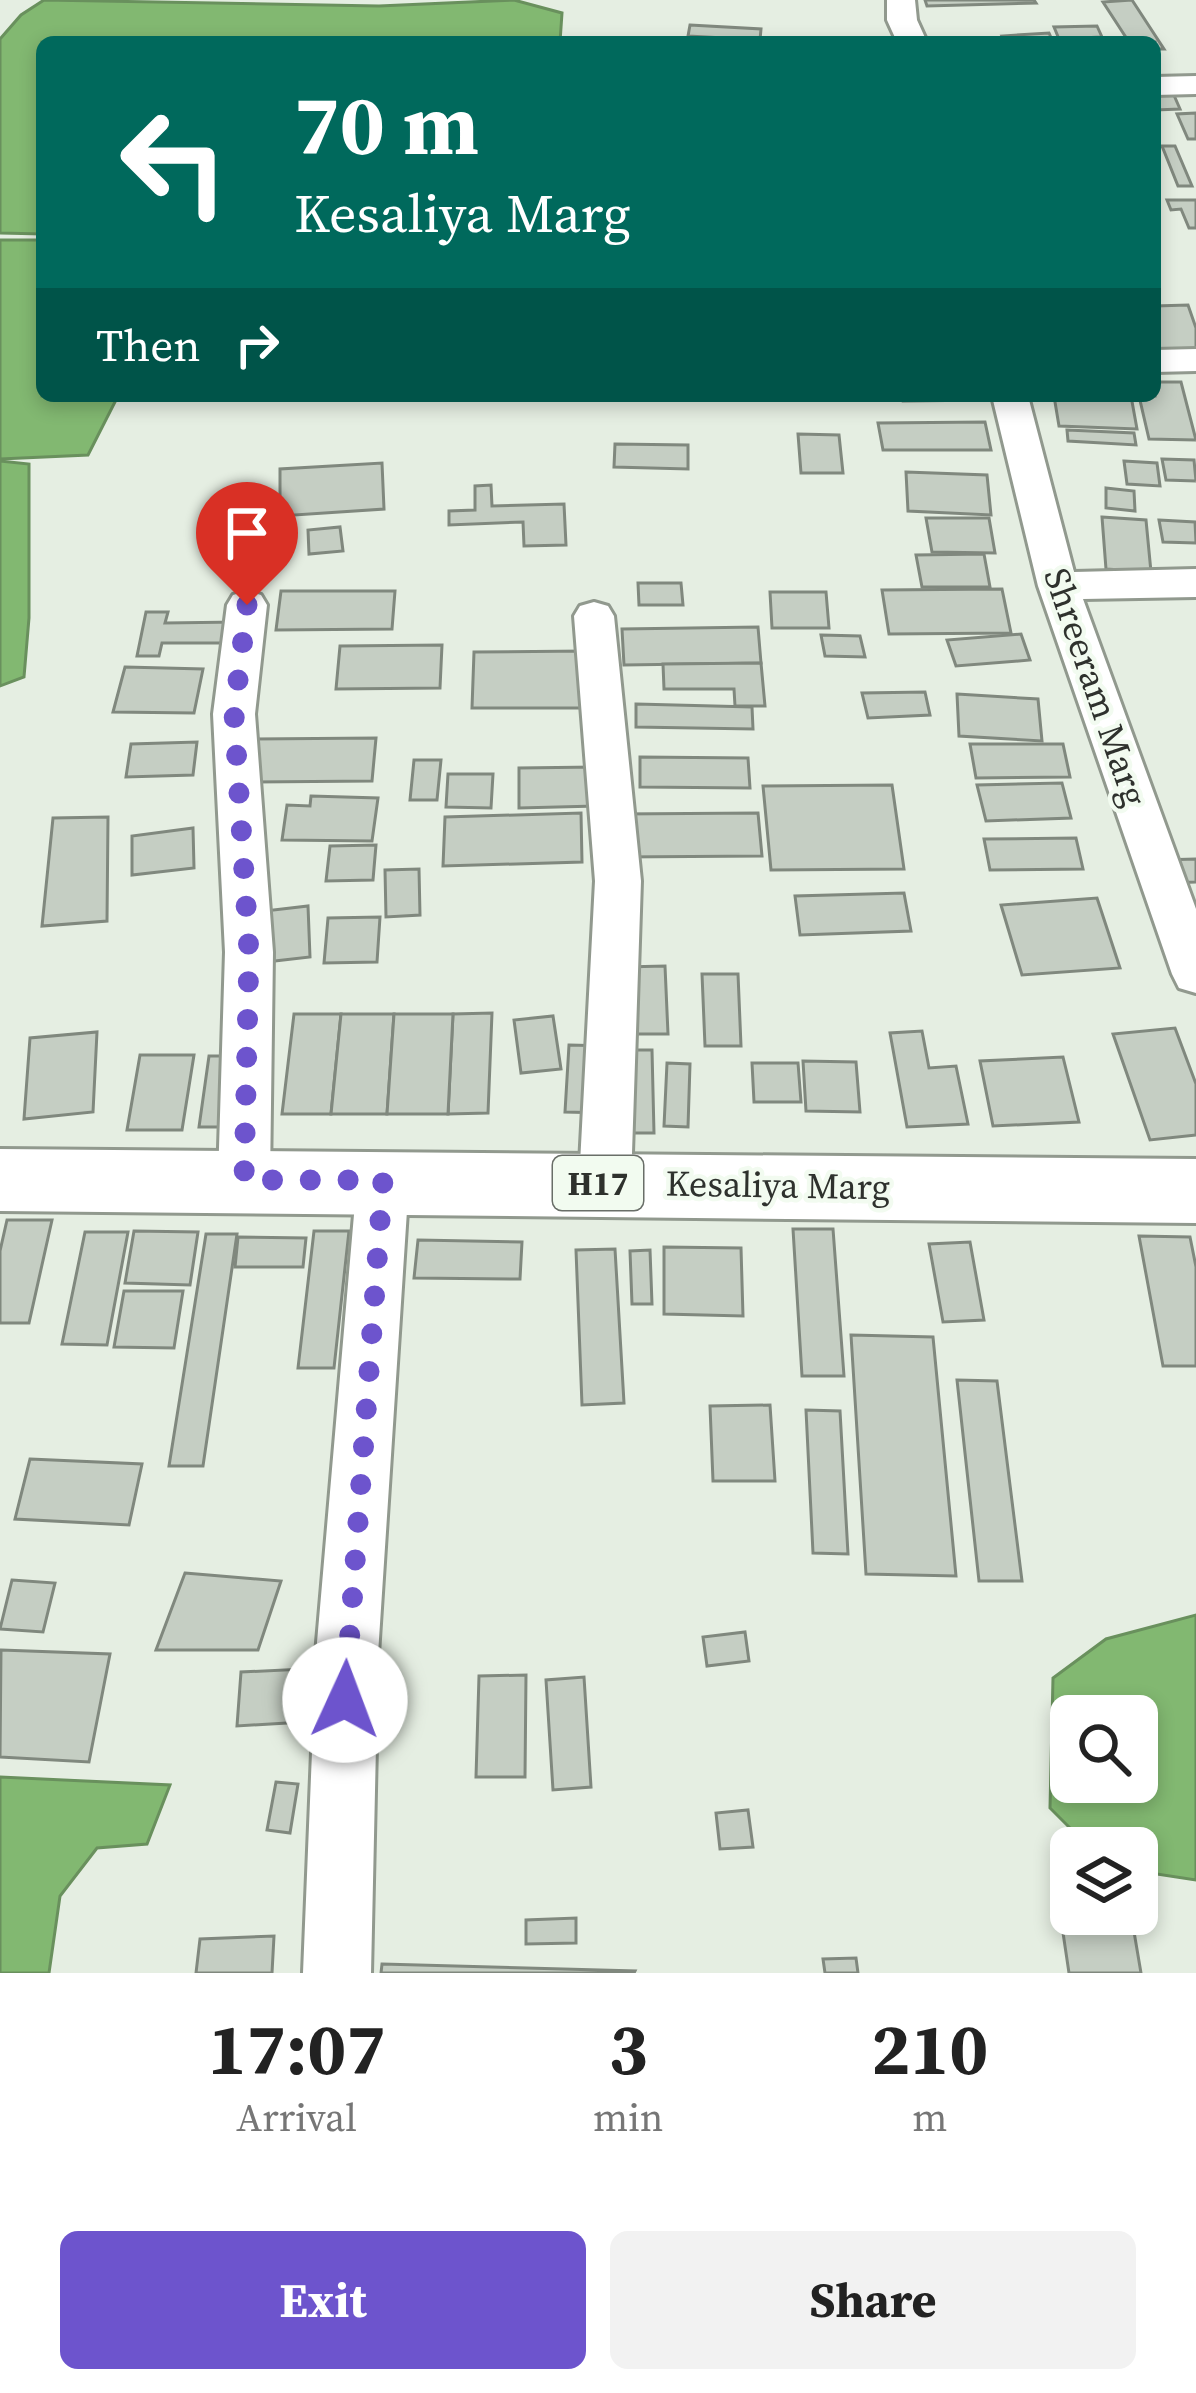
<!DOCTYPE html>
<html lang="en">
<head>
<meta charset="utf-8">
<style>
  body { margin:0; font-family:"Source Serif 4",serif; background:#f2f2f2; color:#222; height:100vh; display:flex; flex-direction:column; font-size:45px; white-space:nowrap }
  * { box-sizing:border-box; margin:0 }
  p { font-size:39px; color:#767676 }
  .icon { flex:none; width:66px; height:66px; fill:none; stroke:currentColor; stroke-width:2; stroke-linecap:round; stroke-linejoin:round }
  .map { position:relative; height:1973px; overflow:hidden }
  .drawer { display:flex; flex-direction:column; background:#fff; flex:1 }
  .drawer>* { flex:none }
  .top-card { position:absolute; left:36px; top:36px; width:1125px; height:366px; border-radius:18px; box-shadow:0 6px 18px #0003; background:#00695c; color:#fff; overflow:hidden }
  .buttons { position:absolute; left:1050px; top:1695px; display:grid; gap:24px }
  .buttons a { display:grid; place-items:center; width:108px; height:108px; border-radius:18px; background:#fff; box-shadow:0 6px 18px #0003; font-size:60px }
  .pin { position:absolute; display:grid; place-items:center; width:102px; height:102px; color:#fff; margin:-123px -51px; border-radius:50% 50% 50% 0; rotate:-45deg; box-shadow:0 0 12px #0007 }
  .pin .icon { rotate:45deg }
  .me { position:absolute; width:132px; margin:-66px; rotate:2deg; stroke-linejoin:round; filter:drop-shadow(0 0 9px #0008) }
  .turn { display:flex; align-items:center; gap:42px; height:252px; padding:0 60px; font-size:54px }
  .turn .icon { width:156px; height:156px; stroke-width:2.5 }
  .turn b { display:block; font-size:84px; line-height:102px }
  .then { display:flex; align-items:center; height:114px; padding:0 60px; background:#0003; gap:24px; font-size:45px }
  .eta { display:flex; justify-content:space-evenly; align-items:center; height:204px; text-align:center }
  .eta b { font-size:72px; font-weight:700; line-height:84px }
  .primary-button { display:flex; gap:24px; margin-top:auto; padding:24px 60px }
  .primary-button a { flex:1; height:138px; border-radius:18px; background:#6d54cd; color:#fff; font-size:48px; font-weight:700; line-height:138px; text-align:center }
  .primary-button a+a { background:#f2f2f2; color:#222 }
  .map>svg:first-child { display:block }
  .water { fill:#82b871; stroke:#69905d; stroke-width:3; fill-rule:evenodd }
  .building { fill:#c5cec3; stroke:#80887e; stroke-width:3 }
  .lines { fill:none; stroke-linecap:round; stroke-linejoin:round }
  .minor-casing { stroke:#91998e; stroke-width:6 }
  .primary-casing { stroke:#91998e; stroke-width:6 }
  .minor { fill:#fff; fill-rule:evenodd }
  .primary { fill:#fff; fill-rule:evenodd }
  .route { stroke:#6d54cd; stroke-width:21; stroke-dasharray:0 37.8 }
  .labels { text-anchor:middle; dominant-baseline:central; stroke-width:9; stroke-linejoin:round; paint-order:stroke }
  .shield { fill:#f2fbf0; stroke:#696e68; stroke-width:3 }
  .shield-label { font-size:33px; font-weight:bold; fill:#2e312d }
  .street-label { font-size:36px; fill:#2e312d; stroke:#f2fbf0 }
</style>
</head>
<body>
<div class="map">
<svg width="1196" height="1973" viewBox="0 0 1196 1973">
  <rect width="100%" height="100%" fill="#e5eee2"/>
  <!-- water -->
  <g class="water">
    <polygon points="44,0 379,6 514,0 562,13 560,42 42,42 42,234 0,233 0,39 21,15"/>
    <polygon points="0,240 42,240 42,396 118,396 88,455 0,459"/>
    <polygon points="0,461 29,464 29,618 24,677 0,686"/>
    <path d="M1196,1615V1880L1137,1871V1848H1090L1050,1808L1053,1678L1106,1639ZM1071,1716H1137V1782H1071Z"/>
    <polygon points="0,1777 170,1785 147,1844 97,1848 60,1896 49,1973 0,1973"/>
  </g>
  <!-- building -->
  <g class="building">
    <polygon points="925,0 1034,0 1036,3 927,6"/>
    <polygon points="1132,0 1164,49 1155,49 1155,42 1129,42 1103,2"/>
    <polygon points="690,25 761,29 760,40 688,36"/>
    <polygon points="1097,26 1102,37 1059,39 1054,27"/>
    <polygon points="1049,33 1053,42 1005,42 1002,36"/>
    <polygon points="1155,93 1173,93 1180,109 1155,110"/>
    <polygon points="1196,113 1196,139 1188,139 1177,114"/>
    <polygon points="1162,146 1175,146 1192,186 1178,186"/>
    <polygon points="1167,200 1196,200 1196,228 1189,228 1181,209 1171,210"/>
    <polygon points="1188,305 1196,328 1196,349 1155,349 1155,306"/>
    <polygon points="1155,382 1181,382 1196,440 1149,439 1139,396 1155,396"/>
    <polygon points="902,396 988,396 989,400 903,401"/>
    <polygon points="1054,396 1131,396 1137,429 1059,426"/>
    <polygon points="985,422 991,450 883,450 878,423"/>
    <polygon points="1067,430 1134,433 1136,445 1068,441"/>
    <polygon points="798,434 839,435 843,473 801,473"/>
    <polygon points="615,444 688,445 688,469 614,467"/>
    <polygon points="1162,459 1194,460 1196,481 1166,480"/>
    <polygon points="1124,461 1157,463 1160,486 1127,484"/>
    <polygon points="382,463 384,509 280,516 280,469"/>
    <polygon points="906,472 987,475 991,515 908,511"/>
    <polygon points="491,485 492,506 564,504 566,545 524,546 523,522 449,525 449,511 475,510 475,486"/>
    <polygon points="1106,488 1134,491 1135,511 1106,508"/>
    <polygon points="1102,517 1146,520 1151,572 1106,569"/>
    <polygon points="926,518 989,518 995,553 932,552"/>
    <polygon points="1159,520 1195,522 1196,543 1163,542"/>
    <polygon points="340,527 343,551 309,554 308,530"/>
    <polygon points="984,554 990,587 922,587 916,555"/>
    <polygon points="638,583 681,583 683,605 639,605"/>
    <polygon points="1002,589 1011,633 889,634 882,590"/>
    <polygon points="281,591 395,591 392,629 276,630"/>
    <polygon points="770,592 826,592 829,628 772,628"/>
    <polygon points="146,612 168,612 165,623 238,622 234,643 162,643 159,656 137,656"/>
    <polygon points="758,627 761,663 624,665 622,629"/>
    <polygon points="1021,634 1030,660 956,666 947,640"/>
    <polygon points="821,635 860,636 865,657 825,656"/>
    <polygon points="442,645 440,688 336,689 340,646"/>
    <polygon points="585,651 586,708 472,708 474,652"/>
    <polygon points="761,663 765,706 735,706 734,689 664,689 663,664"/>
    <polygon points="125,667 203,669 194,713 113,712"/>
    <polygon points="925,692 930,715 868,718 862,693"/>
    <polygon points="957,694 1038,699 1042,741 959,736"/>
    <polygon points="636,704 752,707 753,729 636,727"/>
    <polygon points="376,738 372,781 243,782 250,739"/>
    <polygon points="197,742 193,775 126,777 131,744"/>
    <polygon points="970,744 1063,744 1070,777 976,778"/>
    <polygon points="640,757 748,758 750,788 640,787"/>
    <polygon points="414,760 441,760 437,800 410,800"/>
    <polygon points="595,767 596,806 519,808 519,768"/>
    <polygon points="448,774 493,774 491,808 446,807"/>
    <polygon points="1062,783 1071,818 986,821 977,785"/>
    <polygon points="892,785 904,869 771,870 763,786"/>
    <polygon points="311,796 378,798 372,841 282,840 287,805 310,806"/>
    <polygon points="581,813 582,862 443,866 445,817"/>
    <polygon points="758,813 762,856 620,857 619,814"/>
    <polygon points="108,817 107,921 42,926 53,818"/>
    <polygon points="193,828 194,868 132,875 132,836"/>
    <polygon points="1076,838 1083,869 990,870 984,839"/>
    <polygon points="376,845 373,880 326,881 330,846"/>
    <polygon points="1196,859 1196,882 1169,883 1162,860"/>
    <polygon points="419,869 420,915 386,917 385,870"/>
    <polygon points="904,893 911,931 800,935 795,896"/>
    <polygon points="1097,898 1120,968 1022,975 1001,905"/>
    <polygon points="308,906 310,957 257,963 256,912"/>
    <polygon points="380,917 377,962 324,963 328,918"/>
    <polygon points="665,966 668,1034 626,1034 624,967"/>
    <polygon points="702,974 738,974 741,1046 705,1046"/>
    <polygon points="492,1013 488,1113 448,1114 453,1014"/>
    <polygon points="294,1014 341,1014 331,1114 282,1114"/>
    <polygon points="341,1014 394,1014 387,1114 331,1114"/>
    <polygon points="394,1014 453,1014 448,1114 387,1114"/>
    <polygon points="553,1016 561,1069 521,1073 514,1020"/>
    <polygon points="1175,1028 1196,1084 1196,1135 1150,1140 1113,1034"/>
    <polygon points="922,1031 929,1068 956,1066 968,1124 907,1127 890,1033"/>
    <polygon points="97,1032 93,1112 24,1119 30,1038"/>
    <polygon points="569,1045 607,1046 605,1113 565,1112"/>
    <polygon points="619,1050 652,1050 654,1133 620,1133"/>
    <polygon points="140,1055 194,1055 182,1130 127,1130"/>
    <polygon points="209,1056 241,1056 232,1127 199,1127"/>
    <polygon points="1063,1057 1079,1122 993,1126 980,1061"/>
    <polygon points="803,1061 856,1062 860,1112 806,1111"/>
    <polygon points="667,1063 690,1064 688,1127 664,1126"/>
    <polygon points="752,1063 798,1063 801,1102 754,1102"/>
    <polygon points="7,1220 52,1220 29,1323 0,1323 0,1251"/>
    <polygon points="793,1229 833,1229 844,1376 802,1376"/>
    <polygon points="134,1231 198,1232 190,1285 125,1283"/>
    <polygon points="314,1231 349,1231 334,1368 298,1368"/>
    <polygon points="85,1232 128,1232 107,1345 62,1344"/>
    <polygon points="206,1234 237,1234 203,1466 169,1466"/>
    <polygon points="1139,1236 1190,1237 1196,1267 1196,1366 1163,1366"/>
    <polygon points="238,1237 306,1238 303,1267 235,1267"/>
    <polygon points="418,1240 522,1242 520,1279 414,1278"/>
    <polygon points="970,1242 984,1320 943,1322 929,1244"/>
    <polygon points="664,1247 741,1248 743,1316 664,1314"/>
    <polygon points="615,1249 624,1403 582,1405 576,1250"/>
    <polygon points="650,1250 652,1304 632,1304 630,1251"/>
    <polygon points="124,1291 183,1291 174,1348 114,1347"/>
    <polygon points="851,1335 933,1337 956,1576 866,1574"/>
    <polygon points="957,1380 997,1381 1022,1581 979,1581"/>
    <polygon points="770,1405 775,1481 713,1481 710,1406"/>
    <polygon points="806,1410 840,1411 848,1554 813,1553"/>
    <polygon points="30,1459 142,1464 129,1525 15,1519"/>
    <polygon points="185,1573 281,1581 258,1650 156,1650"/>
    <polygon points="12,1580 55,1583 43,1632 0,1629"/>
    <polygon points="745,1632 749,1661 707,1666 703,1637"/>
    <polygon points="1,1650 110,1654 89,1762 0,1757"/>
    <polygon points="304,1669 303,1722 237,1726 241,1672"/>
    <polygon points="526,1675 525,1777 476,1777 479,1676"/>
    <polygon points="584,1677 591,1787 553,1790 546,1680"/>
    <polygon points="276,1782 298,1784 290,1833 267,1830"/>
    <polygon points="748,1810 753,1847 720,1849 716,1813"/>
    <polygon points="1071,1898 1071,1914 1131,1914 1141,1973 1069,1973 1058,1899"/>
    <polygon points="576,1918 576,1943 526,1944 526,1920"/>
    <polygon points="274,1936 272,1973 196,1973 200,1939"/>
    <polygon points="856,1958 858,1973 825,1973 823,1959"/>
    <polygon points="382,1964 635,1971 634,1973 381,1973"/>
  </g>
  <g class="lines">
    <!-- minor casing -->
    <g class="minor-casing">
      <g id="minor">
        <polygon points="887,0 915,0 917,20 927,42 897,42 887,20"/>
        <polygon points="1196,76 1196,94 1155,95 1155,77"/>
        <polygon points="1196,349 1196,371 1155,372 1155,350"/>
        <polygon points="992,396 1028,396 1074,572 1196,569 1196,597 1083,599 1196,909 1196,993 1179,988 1172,974 1038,586"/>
        <polygon points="247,591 261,595 267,605 255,714 273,952 270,1180 262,1196 244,1203 226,1196 218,1180 225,952 213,714 227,605 233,595"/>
        <polygon points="594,602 608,606 614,616 641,881 631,1183 623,1199 605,1206 587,1199 579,1183 595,881 574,616 580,606"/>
        <polygon points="383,1157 401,1164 409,1180 378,1654 371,1973 303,1973 316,1654 357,1180 365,1164"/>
      </g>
    </g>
    <!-- primary casing -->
    <g class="primary-casing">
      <polygon id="primary" points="0,1149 1196,1159 1196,1223 0,1211"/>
    </g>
    <!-- minor -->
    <use href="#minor" class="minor"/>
    <!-- primary -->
    <use href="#primary" class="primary"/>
  </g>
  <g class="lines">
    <!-- route -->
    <polyline class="route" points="247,605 234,714 249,952 244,1180 383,1180 345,1700"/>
  </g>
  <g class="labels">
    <!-- shield labels -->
    <rect class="shield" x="553" y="1156" width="90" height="54" rx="9"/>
    <g class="shield-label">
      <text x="598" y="1183">H17</text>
    </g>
    <!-- street labels -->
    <g class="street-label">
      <text transform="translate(1096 687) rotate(71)">Shreeram Marg</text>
      <text transform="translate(778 1185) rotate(1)">Kesaliya Marg</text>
    </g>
  </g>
</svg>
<div class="buttons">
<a><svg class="icon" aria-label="search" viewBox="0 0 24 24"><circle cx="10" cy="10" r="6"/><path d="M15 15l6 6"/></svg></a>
<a><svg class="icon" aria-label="layers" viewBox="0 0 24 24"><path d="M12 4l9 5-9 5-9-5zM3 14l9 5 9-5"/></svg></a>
</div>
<div class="pin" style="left:247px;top:605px;background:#d93025"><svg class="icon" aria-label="arrive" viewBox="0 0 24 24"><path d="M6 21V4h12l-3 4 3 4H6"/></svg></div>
<svg class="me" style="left:345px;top:1700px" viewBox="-20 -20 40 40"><circle r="19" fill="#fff"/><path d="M0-13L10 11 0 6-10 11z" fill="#6d54cd"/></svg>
<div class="top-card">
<div class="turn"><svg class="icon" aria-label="left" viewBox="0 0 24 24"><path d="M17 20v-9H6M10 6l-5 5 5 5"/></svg><div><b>70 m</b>Kesaliya Marg</div></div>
<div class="then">Then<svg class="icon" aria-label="right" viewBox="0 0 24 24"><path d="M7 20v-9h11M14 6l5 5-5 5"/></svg></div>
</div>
</div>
<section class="drawer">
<div class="eta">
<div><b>17:07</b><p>Arrival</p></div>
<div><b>3</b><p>min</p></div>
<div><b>210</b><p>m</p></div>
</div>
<div class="primary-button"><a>Exit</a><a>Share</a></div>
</section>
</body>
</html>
